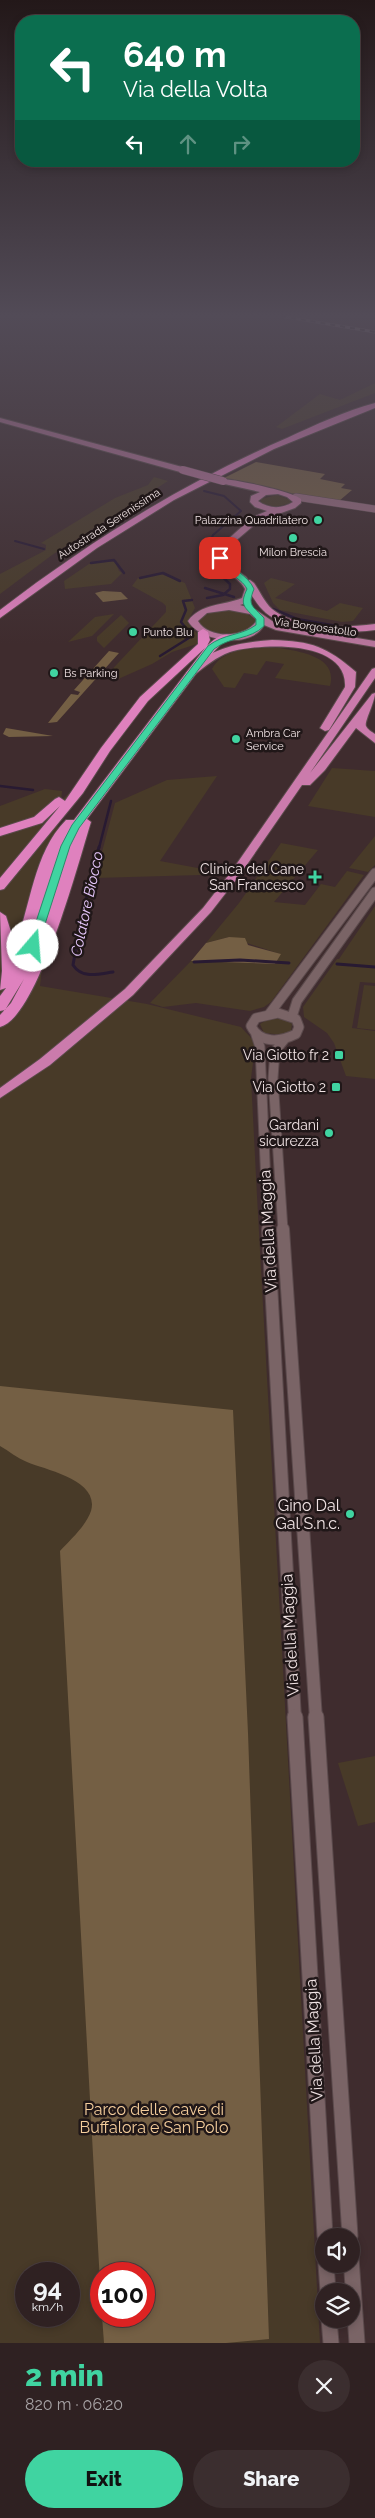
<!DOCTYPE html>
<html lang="en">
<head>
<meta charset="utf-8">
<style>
  body { margin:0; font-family:Raleway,sans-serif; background:#3b2e2f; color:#f1f3f6; height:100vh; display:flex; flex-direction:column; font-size:19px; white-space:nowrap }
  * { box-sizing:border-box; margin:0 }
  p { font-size:16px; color:#a7a3a5 }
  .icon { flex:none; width:28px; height:28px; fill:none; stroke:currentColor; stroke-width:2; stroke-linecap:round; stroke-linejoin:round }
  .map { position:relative; height:2343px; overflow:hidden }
  .side { display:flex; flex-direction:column; background:#2f2122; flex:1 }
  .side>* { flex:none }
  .hud { position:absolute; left:15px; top:15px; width:345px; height:152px; border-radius:20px; box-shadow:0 2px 8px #0003,0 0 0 1px #4a3e40; background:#0b6e4f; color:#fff; overflow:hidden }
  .buttons { position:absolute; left:315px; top:2228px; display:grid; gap:10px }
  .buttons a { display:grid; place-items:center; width:45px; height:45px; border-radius:50%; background:#2f2122; box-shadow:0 2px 8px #0003,0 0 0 1px #4a3e40; font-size:25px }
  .speed { position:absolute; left:15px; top:2262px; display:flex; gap:10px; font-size:25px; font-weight:700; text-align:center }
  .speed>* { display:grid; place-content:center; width:65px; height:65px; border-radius:50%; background:#2f2122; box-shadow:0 2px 8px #0003,0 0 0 1px #4a3e40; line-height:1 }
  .speed small { font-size:12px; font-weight:400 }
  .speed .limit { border:8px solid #d22; background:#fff; color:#111 }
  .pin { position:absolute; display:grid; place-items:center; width:42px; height:42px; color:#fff; margin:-21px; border-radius:10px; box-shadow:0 2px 8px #0006 }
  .me { position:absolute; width:55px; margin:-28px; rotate:18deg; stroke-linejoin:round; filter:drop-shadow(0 0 4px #0008) }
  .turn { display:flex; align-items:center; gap:18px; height:105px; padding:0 25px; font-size:22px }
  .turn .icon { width:65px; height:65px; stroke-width:2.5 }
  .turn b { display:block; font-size:35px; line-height:42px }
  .lanes { display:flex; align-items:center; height:48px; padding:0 25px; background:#0003; justify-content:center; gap:25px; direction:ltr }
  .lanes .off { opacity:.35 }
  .round { display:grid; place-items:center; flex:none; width:52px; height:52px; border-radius:26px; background:#3b2e2f }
  .summary { display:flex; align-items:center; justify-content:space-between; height:85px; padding:0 25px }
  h1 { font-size:30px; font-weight:800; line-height:38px; color:#40d4a1 }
  .button { display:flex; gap:10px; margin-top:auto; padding:10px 25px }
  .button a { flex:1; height:58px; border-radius:30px; background:#40d4a1; color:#111; font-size:20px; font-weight:800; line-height:58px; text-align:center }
  .button a+a { background:#3b2e2f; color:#f1f3f6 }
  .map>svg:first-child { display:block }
  .green { fill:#483a28; fill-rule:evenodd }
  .forest { fill:#745f44 }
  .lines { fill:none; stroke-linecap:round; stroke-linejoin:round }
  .stream-far2 { stroke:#281a32; stroke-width:2 }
  .stream-far1 { stroke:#281a32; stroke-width:2.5 }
  .stream { stroke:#281a32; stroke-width:3 }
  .tertiary-far2-casing { stroke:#5b4a4c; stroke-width:11 }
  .tertiary-far1-casing { stroke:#5b4a4c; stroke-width:14 }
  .tertiary-casing { stroke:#5b4a4c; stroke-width:17 }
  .secondary-casing { stroke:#5b4a4c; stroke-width:8 }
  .primary-casing { stroke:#5b4a4c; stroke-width:2 }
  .trunk-casing { stroke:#5b4a4c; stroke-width:2 }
  .motorway-casing { stroke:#5b4a4c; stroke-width:2 }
  .tertiary-far2 { stroke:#7a6466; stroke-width:9 }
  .tertiary-far1 { stroke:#7a6466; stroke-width:12 }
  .tertiary { stroke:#7a6466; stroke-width:15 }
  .secondary { stroke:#986d80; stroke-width:7 }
  .primary { fill:#b7759b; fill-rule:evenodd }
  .trunk { fill:#cb7bac; fill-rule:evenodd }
  .motorway { fill:#df81be; fill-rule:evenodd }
  .rail-casing { stroke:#aa9b9c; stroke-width:3 }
  .rail { stroke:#201718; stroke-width:2; stroke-dasharray:5; stroke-linecap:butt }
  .primary-bridge-casing { stroke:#5b4a4c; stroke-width:9; stroke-linecap:butt }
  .primary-bridge { stroke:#b7759b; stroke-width:8 }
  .route { fill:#40d4a1; stroke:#2a8a69 }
  .poi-dot { fill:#40d4a1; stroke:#201718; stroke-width:2 }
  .labels { text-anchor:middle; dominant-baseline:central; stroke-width:5; stroke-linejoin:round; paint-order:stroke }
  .far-poi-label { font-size:11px; fill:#f0e3e4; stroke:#201718; text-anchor:start }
  .far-street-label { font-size:11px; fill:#f0e3e4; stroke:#201718 }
  .poi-label { font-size:14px; fill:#f0e3e4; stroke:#201718; text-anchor:end }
  .water-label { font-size:15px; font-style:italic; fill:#e8c9fe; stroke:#201718 }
  .near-street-label { font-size:16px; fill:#f0e3e4; stroke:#201718 }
  .near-poi-label { font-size:16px; fill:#f0e3e4; stroke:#201718; text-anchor:end }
  .near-park-label { font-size:16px; fill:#f5ce9c; stroke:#201718 }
</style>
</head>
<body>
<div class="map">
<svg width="375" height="2343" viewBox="0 0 375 2343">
  <rect width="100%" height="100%" fill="#3f2c2e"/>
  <!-- green -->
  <g class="green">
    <polygon points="375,383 375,393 282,429 276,427 320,394 340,400"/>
    <polygon points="154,477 168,481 52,555 0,594 0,574 46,550 46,545 41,543 115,498 148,485"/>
    <polygon points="277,495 291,500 290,503 276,507 261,503 261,499"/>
    <polygon points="103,561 115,562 119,571 122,573 111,584 65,589 64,581 89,564"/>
    <polygon points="161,574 185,583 195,608 187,622 198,635 197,644 172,652 152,664 116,680 104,678 166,612 166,606 163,603 132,586 138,578"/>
    <polygon points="271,578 295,584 275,598 327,611 340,603 363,608 353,621 342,622 280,610 273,603 264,583"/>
    <path d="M232,610L244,612L255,619V625C237,636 215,639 199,624L200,618L211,612Z"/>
    <polygon points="114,614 92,636 68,642 95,617"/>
    <polygon points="121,615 129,623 104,648 97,641 97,637"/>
    <path d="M280,648C302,652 338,657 330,686L275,678L284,664L266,661L257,675L244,673L235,688L224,687L212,669C224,646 259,648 280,648Z"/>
    <polygon points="332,768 375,771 375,817 308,806"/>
    <polygon points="217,776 160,861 203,869 201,875 95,878 115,803 167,780"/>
    <path d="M45,789L62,791L61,801L69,793L71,794L60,807L40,986L147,1004L241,1027L253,1040L255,1048L251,1078L257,1196L320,2343H0V806ZM26,2274H69V2316H26ZM101,2274H144V2316H101Z"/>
    <polygon points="375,836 375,865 368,872 349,868"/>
    <polygon points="281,843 318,850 274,902 305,905 321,884 335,887 347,871 364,875 271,1002 264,1007 250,1011 196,1003 163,1007 150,1003 191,961 275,964 280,954 229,937 206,943 239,903"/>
    <polygon points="375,906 375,983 360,982 352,1028 375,1031 375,1079 346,1076 334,1043 327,1033 304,1017 303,1007 337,959 339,959"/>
    <polygon points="364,985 375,986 375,1030 357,1028"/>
    <path d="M270,1018C278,1018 286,1018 292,1024L291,1031L284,1035L264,1033L260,1024Z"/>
    <polygon points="375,1756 375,1822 358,1826 338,1763"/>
  </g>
  <!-- forest -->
  <g class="forest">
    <polygon points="256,462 325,474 320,479 345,484 341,488 352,490 339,501 269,490 222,479"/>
    <polygon points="103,591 121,592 128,599 103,602 95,593"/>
    <polygon points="109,651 119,653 57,722 48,723 71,694 78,695 80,692 74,690"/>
    <polygon points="6,728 53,736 9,737 3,734"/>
    <polygon points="229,937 245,938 248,945 281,954 275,964 191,961 206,943"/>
    <path d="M0,1386L233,1410L248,1733L269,2339L226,2343H104L102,2316H144V2274H101V2301L60,1551C70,1540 86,1526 91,1511C100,1480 46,1470 27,1462C17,1458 9,1451 0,1446Z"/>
  </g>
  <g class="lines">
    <!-- stream-far2 -->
    <g class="stream-far2">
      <polyline points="204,491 224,496 241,511 213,535 206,550"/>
      <polyline points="15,541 44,549"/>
    </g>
    <!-- stream-far1 -->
    <g class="stream-far1">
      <polyline points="207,549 213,568 230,584 230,589 223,595 207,598"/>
      <polyline points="91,563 114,560 124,573"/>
      <polyline points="140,578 163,573 180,581"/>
      <polyline points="205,588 234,597"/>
      <polyline points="273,609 297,619 337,626"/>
      <polyline points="160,656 192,636 181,622 186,610 183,601 192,600"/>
      <polyline points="0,786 33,790"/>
      <polyline points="99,848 111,801"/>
    </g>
    <!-- stream -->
    <g class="stream">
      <path d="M99,847L82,915L73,965C82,979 98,974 113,972"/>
      <polyline points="194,962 240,960 289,963"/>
      <polyline points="337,964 375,967"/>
    </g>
    <!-- tertiary-far2 casing -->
    <g class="tertiary-far2-casing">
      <g id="tertiary-far2">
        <polyline points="270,1013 375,873"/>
        <path d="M278,1013L296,1019L299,1027L296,1034C280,1042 260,1044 251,1026L256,1018Z"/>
        <polyline points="292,1017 297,1001 375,892"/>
        <polyline points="256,1035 260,1047 268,1230"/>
        <polyline points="283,1230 273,1078 275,1051 284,1040"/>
      </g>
    </g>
    <!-- tertiary-far1 casing -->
    <g class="tertiary-far1-casing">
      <g id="tertiary-far1">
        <polyline points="268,1229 295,1719"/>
        <polyline points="283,1229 316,1719"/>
      </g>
    </g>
    <!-- tertiary casing -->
    <g class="tertiary-casing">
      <g id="tertiary">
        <polyline points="295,1717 325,2236"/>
        <polyline points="316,1717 350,2236"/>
        <polyline points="351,2258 357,2343"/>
        <polyline points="326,2264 328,2291"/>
        <polyline points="329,2319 331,2343"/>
      </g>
    </g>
    <!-- secondary casing -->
    <g class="secondary-casing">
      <polyline id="secondary" points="296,497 375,509"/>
    </g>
    <!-- primary casing -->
    <g class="primary-casing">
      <g id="primary">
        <polygon points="0,418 186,468 187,470 180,472 0,422"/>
        <path d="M220,479C231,478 294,492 301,499V503L295,508L259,521L225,550L226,562L246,577L255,589L249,602L240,605L256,610L278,625L375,641V647L276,630L264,625C252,649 200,642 188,621C201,603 223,606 242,598L245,589C237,573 214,571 217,549L253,517L267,511L255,507L250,502L251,496L260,492L220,483ZM278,494L287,497L293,502C282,509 269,509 258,501L266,495ZM229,610L250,614L257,620C247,638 209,640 198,621L207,613Z"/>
      </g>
    </g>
    <!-- trunk casing -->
    <g class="trunk-casing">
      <g id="trunk">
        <path d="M244,580H250L254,583C260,591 264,602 272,609C299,630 343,628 375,624V630C341,634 294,635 266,613C256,605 250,591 243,582Z"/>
        <path d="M272,640C312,641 327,647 356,672L355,687L329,730L325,731L320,728L345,687C348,639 260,643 230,652C216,657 206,666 194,675L186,673C208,648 240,642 272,640Z"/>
        <path d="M375,668V678L310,773L372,694L375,693C375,702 364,722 366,726C367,729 372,732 375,734V743L356,728L325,770L310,785H302L239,876L211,912L133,995L50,1065L0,1098V1088L40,1059L125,989L203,908L231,872L372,669Z"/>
      </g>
    </g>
    <!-- motorway casing -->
    <g class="motorway-casing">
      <g id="motorway">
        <path d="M375,403V408L274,449L174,500L97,548L0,618V610C90,541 183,483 287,438C315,425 345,411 375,403Z"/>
        <path d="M203,629L208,632L210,640L207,646C214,639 225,630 234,637L222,643L207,659L87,819L91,822C79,860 38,1018 0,1027V1015L11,1003L24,979L5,1010L0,1011V996L6,988L0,990L2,971L0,912L6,916L13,938L14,948C31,907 33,853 66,820H74L205,648L148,701L110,751L83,793L4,889L0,890V878L60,806L42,823L0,836V828L34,817L55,799L59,797L65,801L101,748L140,697L198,644V632Z"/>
      </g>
    </g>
    <!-- tertiary-far2 -->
    <use href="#tertiary-far2" class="tertiary-far2"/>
    <!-- tertiary-far1 -->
    <use href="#tertiary-far1" class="tertiary-far1"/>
    <!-- tertiary -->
    <use href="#tertiary" class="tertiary"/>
    <!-- secondary -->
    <use href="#secondary" class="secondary"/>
    <!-- primary -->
    <use href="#primary" class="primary"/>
    <!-- trunk -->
    <use href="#trunk" class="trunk"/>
    <!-- motorway -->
    <use href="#motorway" class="motorway"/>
    <!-- rail casing -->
    <g class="rail-casing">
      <polyline id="rail" points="281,316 375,332"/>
    </g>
    <!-- rail -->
    <use href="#rail" class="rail"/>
    <!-- primary-bridge casing -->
    <g class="primary-bridge-casing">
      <polyline id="primary-bridge" points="183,470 223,481"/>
    </g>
    <!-- primary-bridge -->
    <use href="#primary-bridge" class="primary-bridge"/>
  </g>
  <!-- sky -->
  <linearGradient id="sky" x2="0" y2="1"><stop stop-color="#231819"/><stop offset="0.49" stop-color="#524b57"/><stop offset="1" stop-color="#524b57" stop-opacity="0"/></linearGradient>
  <rect width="375" height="644" fill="url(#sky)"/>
  <!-- route -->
  <path class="route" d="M218,557H223C232,570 248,575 254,589C247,606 253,606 264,618V626C250,640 231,636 214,649L79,828L70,846L38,946L29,948L28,946L61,846L72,825L208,646C225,633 241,636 256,625V619C245,607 239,606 247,589C241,576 219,572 218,557Z"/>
  <!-- markers -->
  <g class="poi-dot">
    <circle cx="318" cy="520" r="5"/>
    <circle cx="293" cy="538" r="5"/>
    <circle cx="133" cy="632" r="5"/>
    <circle cx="54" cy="673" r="5"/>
    <circle cx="236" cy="739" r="5"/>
    <path d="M312.5 869.5h5v5h5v5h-5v5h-5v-5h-5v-5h5z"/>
    <rect x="334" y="1050" width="10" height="10" rx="2.5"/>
    <rect x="331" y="1082" width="10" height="10" rx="2.5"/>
    <circle cx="329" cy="1133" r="5"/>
    <circle cx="350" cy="1514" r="5"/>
  </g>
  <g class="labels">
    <!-- far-poi labels -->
    <g class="far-poi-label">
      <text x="308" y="520" text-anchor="end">Palazzina Quadrilatero</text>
      <text x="293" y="552" text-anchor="middle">Milon Brescia</text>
      <text x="143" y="632">Punto Blu</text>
      <text x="64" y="673">Bs Parking</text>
      <text x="246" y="733">Ambra Car<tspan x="246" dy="13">Service</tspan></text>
    </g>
    <!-- far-street labels -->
    <g class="far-street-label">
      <text transform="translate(109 524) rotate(-33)">Autostrada Serenissima</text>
      <text transform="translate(315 627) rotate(8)">Via Borgosatollo</text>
    </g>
    <!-- poi labels -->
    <g class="poi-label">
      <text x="304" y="869">Clinica del Cane<tspan x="304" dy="16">San Francesco</tspan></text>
      <text x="329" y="1055">Via Giotto fr 2</text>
      <text x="326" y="1087">Via Giotto 2</text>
      <text x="319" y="1125">Gardani<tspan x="319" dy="16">sicurezza</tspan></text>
    </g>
    <!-- water labels -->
    <g class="water-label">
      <text transform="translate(87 904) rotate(-78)">Colatore Biocco</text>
    </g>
    <!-- near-street labels -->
    <g class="near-street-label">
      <text transform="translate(268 1231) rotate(-93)">Via della Maggia</text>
      <text transform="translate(290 1635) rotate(-93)">Via della Maggia</text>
      <text transform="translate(314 2040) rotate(-93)">Via della Maggia</text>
    </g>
    <!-- near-poi labels -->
    <g class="near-poi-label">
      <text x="340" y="1505">Gino Dal<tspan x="340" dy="18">Gal S.n.c.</tspan></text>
    </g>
    <!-- near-park labels -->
    <g class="near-park-label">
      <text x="154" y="2109">Parco delle cave di<tspan x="154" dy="18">Buffalora e San Polo</tspan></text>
    </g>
  </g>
</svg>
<div class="buttons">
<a><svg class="icon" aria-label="sound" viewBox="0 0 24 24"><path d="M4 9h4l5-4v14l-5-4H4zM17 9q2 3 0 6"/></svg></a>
<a><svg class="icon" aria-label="layers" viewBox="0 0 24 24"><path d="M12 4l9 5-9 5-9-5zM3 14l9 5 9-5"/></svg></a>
</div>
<div class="speed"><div>94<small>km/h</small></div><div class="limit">100</div></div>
<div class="pin" style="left:220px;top:558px;background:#d93025"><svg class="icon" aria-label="arrive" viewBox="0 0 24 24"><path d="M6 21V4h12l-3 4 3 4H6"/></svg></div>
<svg class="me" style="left:33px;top:946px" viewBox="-20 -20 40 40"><circle r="19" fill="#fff"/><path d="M0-13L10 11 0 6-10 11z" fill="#40d4a1"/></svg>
<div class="hud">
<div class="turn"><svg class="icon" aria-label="left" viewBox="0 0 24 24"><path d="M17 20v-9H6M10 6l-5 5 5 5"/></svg><div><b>640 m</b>Via della Volta</div></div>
<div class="lanes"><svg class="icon" aria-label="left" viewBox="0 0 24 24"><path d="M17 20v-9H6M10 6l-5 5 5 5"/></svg><svg class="icon off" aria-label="ahead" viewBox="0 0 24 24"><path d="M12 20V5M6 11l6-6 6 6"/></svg><svg class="icon off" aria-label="right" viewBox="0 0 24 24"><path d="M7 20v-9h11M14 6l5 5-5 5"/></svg></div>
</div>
</div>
<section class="side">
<div class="summary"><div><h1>2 min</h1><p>820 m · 06:20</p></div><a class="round"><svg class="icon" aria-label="close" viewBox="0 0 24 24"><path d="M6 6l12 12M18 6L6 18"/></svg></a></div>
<div class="button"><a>Exit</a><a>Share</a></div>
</section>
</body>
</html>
